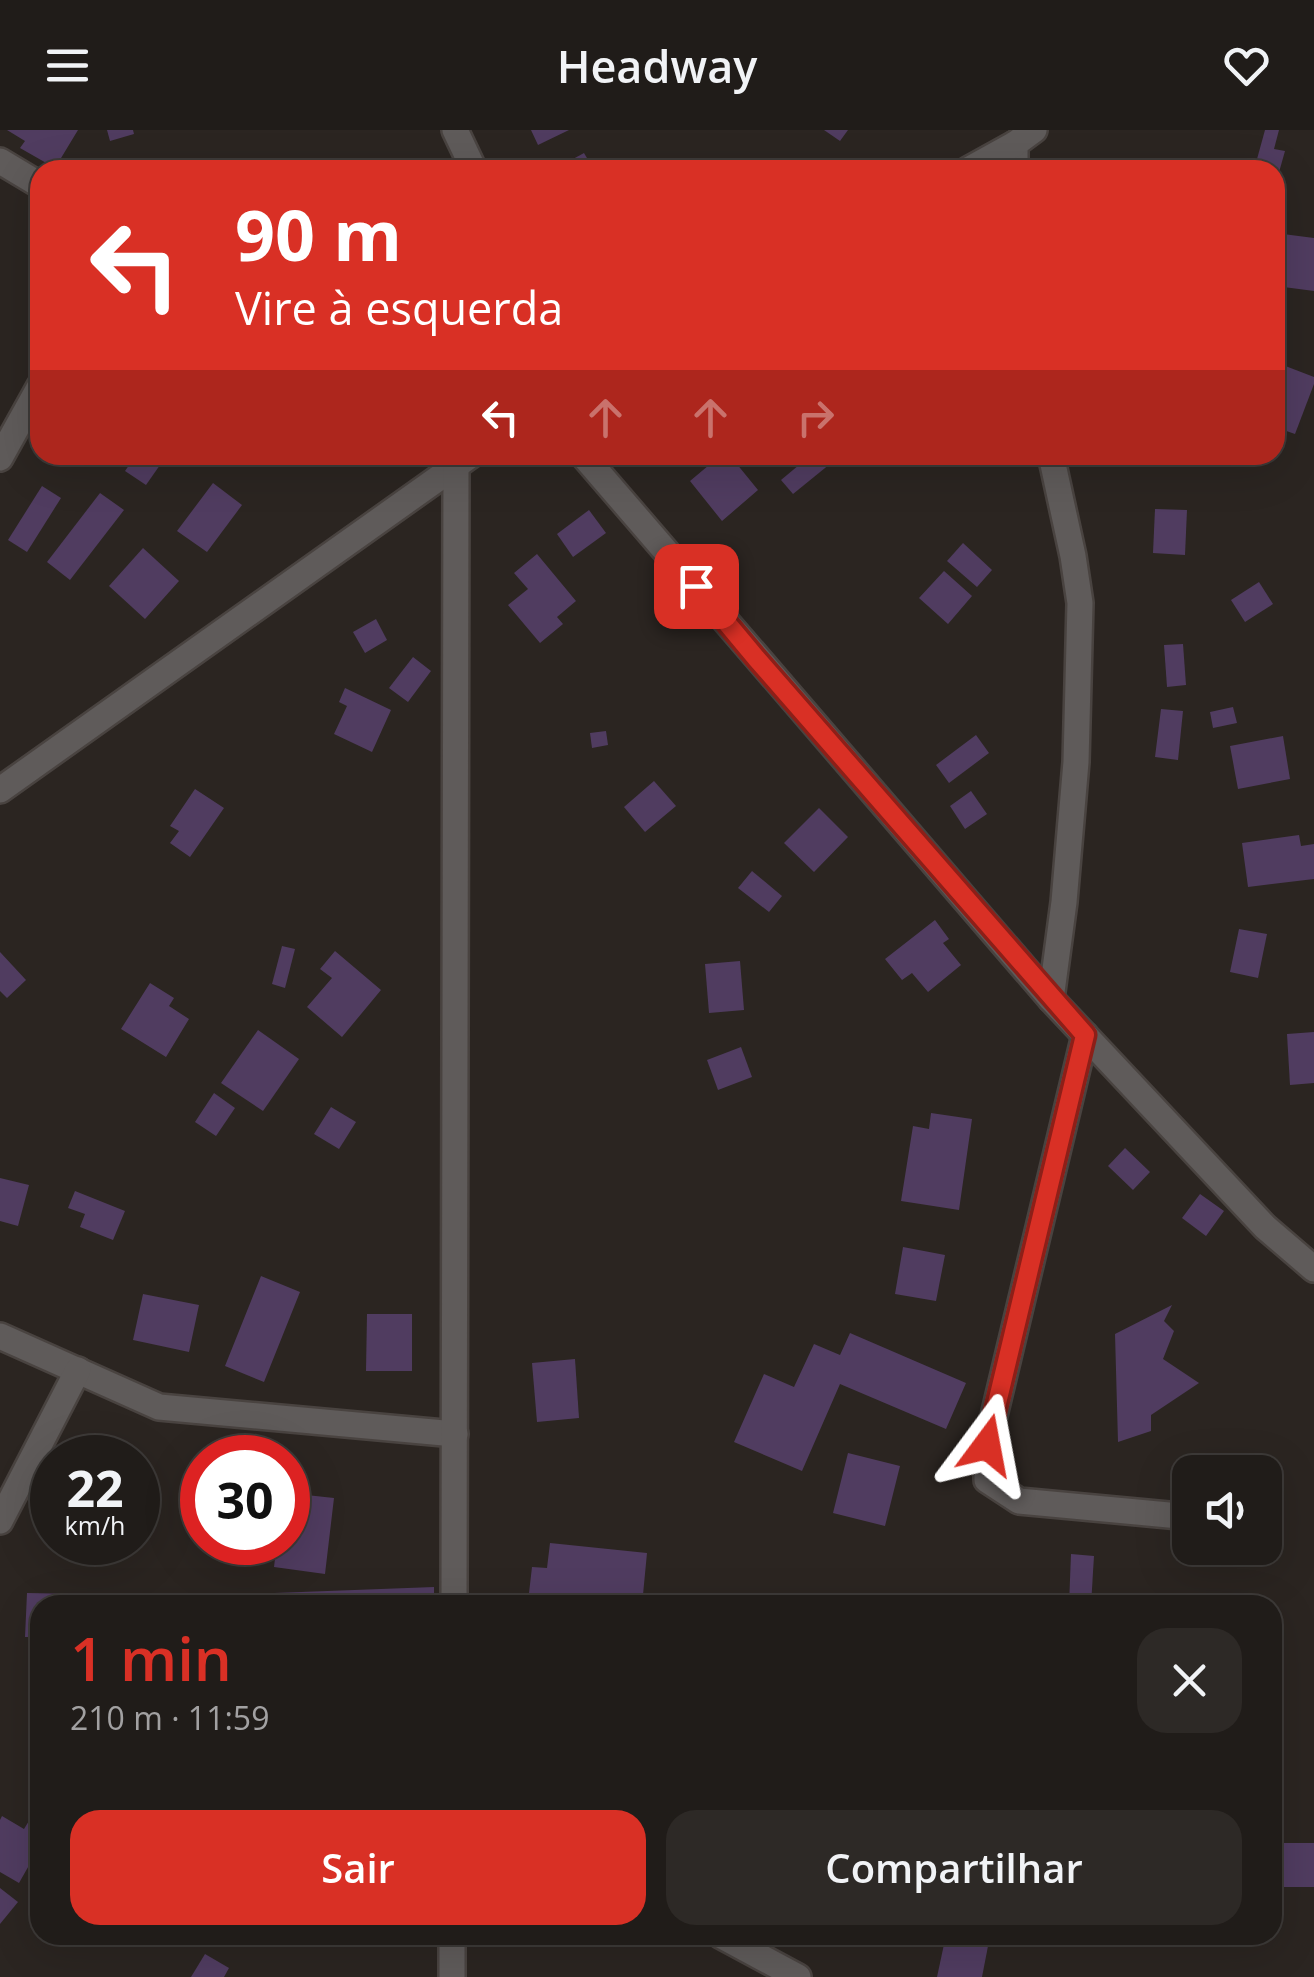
<!DOCTYPE html>
<html lang="pt">
<head>
<meta charset="utf-8">
<style>
  body { margin:0; font-family:"Open Sans",sans-serif; background:#2d2926; color:#f1f3f6; height:100vh; display:flex; flex-direction:column; font-size:38px; white-space:nowrap }
  * { box-sizing:border-box; margin:0 }
  p { font-size:32px; color:#a2a1a2 }
  .icon { flex:none; width:55px; height:55px; fill:none; stroke:currentColor; stroke-width:2; stroke-linecap:round; stroke-linejoin:round }
  .map { position:relative; flex:1; overflow:hidden }
  .side { position:absolute; left:30px; top:1465px; width:1252px; height:350px; display:flex; flex-direction:column; background:#201c19; border-radius:30px; box-shadow:0 10px 40px #0002,0 0 0 2px #3d3a38 }
  .side>* { flex:none }
  .guide { position:absolute; left:30px; top:30px; width:1255px; height:305px; border-radius:30px; box-shadow:0 10px 40px #0002,0 0 0 2px #3d3a38; background:#d93025; color:#fff; overflow:hidden }
  .controls { position:absolute; left:1172px; top:1325px; display:grid; gap:20px }
  .controls a { display:grid; place-items:center; width:110px; height:110px; border-radius:20px; background:#201c19; box-shadow:0 10px 40px #0002,0 0 0 2px #3d3a38; font-size:50px }
  .speed { position:absolute; left:30px; top:1305px; display:flex; gap:20px; font-size:50px; font-weight:700; text-align:center }
  .speed>* { display:grid; place-content:center; width:130px; height:130px; border-radius:50%; background:#201c19; box-shadow:0 10px 40px #0002,0 0 0 2px #3d3a38; line-height:1 }
  .speed small { font-size:25px; font-weight:400 }
  .speed .limit { border:15px solid #d22; background:#fff; color:#111 }
  .pin { position:absolute; display:grid; place-items:center; width:85px; height:85px; color:#fff; margin:-42px; border-radius:20px; box-shadow:0 5px 15px #0006 }
  .me { position:absolute; width:110px; margin:-55px; rotate:13deg; stroke-linejoin:round; filter:drop-shadow(0 0 8px #0008) }
  .turn { display:flex; align-items:center; gap:35px; height:210px; padding:0 40px; font-size:45px }
  .turn .icon { width:130px; height:130px; stroke-width:2.5 }
  .turn b { display:block; font-size:70px; line-height:85px }
  .lanes { display:flex; align-items:center; height:95px; padding:0 40px; background:#0003; justify-content:center; gap:50px; direction:ltr }
  .lanes .off { opacity:.35 }
  .round { display:grid; place-items:center; flex:none; width:105px; height:105px; border-radius:30px; background:#2d2926 }
  .headline { display:flex; align-items:center; justify-content:space-between; height:170px; padding:0 40px }
  h1 { font-size:60px; font-weight:600; line-height:75px; color:#d93025 }
  .button { display:flex; gap:20px; margin-top:auto; padding:20px 40px }
  .button a { flex:1; height:115px; border-radius:30px; background:#d93025; color:#fff; font-size:40px; font-weight:600; line-height:115px; text-align:center }
  .button a+a { background:#2d2926; color:#f1f3f6 }
  header { display:flex; justify-content:space-between; align-items:center; height:130px; padding:0 40px; background:#201c19; font-size:45px; font-weight:600 }
  .map>svg:first-child { display:block }
  .building { fill:#503c60 }
  .lines { fill:none; stroke-linecap:round; stroke-linejoin:round }
  .minor-casing { stroke:#494340; stroke-width:30 }
  .minor { stroke:#5f5b5a; stroke-width:25 }
  .route-casing { stroke:#8d1f18; stroke-width:25 }
  .route { stroke:#d93025; stroke-width:18 }
</style>
</head>
<body>
<header><svg class="icon" aria-label="menu" viewBox="0 0 24 24"><path d="M4 6h16M4 12h16M4 18h16"/></svg>Headway<svg class="icon" aria-label="heart" viewBox="0 0 24 24"><path d="M12 20l-8-8c-3-5 5-10 8-4 3-6 11-1 8 4z"/></svg></header>
<div class="map">
<svg width="1314" height="1847" viewBox="0 0 1314 1847">
  <rect width="100%" height="100%" fill="#2b2521"/>
  <!-- building -->
  <g class="building">
    <polygon points="7,0 78,0 55,38 20,18 25,11"/>
    <polygon points="107,0 133,0 134,4 110,11"/>
    <polygon points="531,0 569,0 538,15"/>
    <polygon points="824,0 848,0 840,11"/>
    <polygon points="1265,0 1279,0 1274,19 1285,21 1276,53 1275,40 1254,40"/>
    <polygon points="584,23 594,40 553,40"/>
    <polygon points="1190,28 1221,34 1220,40 1187,40"/>
    <polygon points="1283,104 1314,108 1314,161 1276,156"/>
    <polygon points="1275,232 1314,247 1314,254 1295,304 1275,297"/>
    <polygon points="136,325 167,325 146,355 125,341"/>
    <polygon points="721,325 746,325 736,333 758,360 722,391 690,351"/>
    <polygon points="811,325 841,325 793,364 781,350"/>
    <polygon points="213,353 242,375 207,422 177,401"/>
    <polygon points="42,356 61,368 27,422 8,410"/>
    <polygon points="100,363 124,380 70,450 47,432"/>
    <polygon points="1155,379 1187,380 1185,425 1153,423"/>
    <polygon points="589,380 606,403 573,427 557,404"/>
    <polygon points="963,413 992,440 977,457 947,431"/>
    <polygon points="143,418 179,451 145,489 109,456"/>
    <polygon points="537,424 576,471 557,487 563,494 540,513 508,475 528,459 514,443"/>
    <polygon points="944,441 972,466 948,494 919,468"/>
    <polygon points="1259,452 1273,474 1245,492 1231,470"/>
    <polygon points="376,489 387,510 365,523 353,502"/>
    <polygon points="1183,514 1186,555 1167,557 1164,515"/>
    <polygon points="413,527 431,541 408,572 389,558"/>
    <polygon points="345,558 391,580 372,622 334,604 347,576 339,572"/>
    <polygon points="1233,577 1237,593 1213,598 1210,582"/>
    <polygon points="1161,579 1183,581 1178,630 1155,627"/>
    <polygon points="606,601 608,615 592,618 590,603"/>
    <polygon points="976,605 989,623 949,653 936,635"/>
    <polygon points="1283,606 1290,649 1238,659 1230,616"/>
    <polygon points="654,651 676,676 645,702 624,677"/>
    <polygon points="195,659 224,678 190,727 170,713 179,701 170,696"/>
    <polygon points="971,661 987,684 965,699 950,676"/>
    <polygon points="819,678 848,707 814,742 784,713"/>
    <polygon points="1299,705 1301,716 1314,714 1314,749 1248,757 1242,713"/>
    <polygon points="752,741 782,766 769,782 738,758"/>
    <polygon points="935,790 949,809 943,813 961,835 928,862 912,843 902,850 885,829"/>
    <polygon points="1239,799 1267,804 1258,848 1230,842"/>
    <polygon points="282,816 295,819 285,858 272,854"/>
    <polygon points="335,821 381,860 342,907 307,877 332,848 320,839"/>
    <polygon points="0,822 26,850 7,868 0,861"/>
    <polygon points="740,831 744,880 709,883 705,834"/>
    <polygon points="150,853 174,868 169,876 189,889 166,927 121,899"/>
    <polygon points="258,900 299,929 263,981 221,953"/>
    <polygon points="1314,902 1314,953 1290,955 1287,904"/>
    <polygon points="741,917 752,947 718,960 707,930"/>
    <polygon points="214,963 235,978 216,1006 195,992"/>
    <polygon points="331,977 356,992 339,1019 314,1004"/>
    <polygon points="931,983 972,989 959,1080 901,1071 913,996 929,999"/>
    <polygon points="1125,1018 1150,1042 1133,1060 1108,1036"/>
    <polygon points="0,1048 29,1055 18,1096 0,1091"/>
    <polygon points="75,1061 125,1081 113,1110 80,1097 85,1084 68,1078"/>
    <polygon points="1200,1064 1224,1081 1206,1106 1182,1088"/>
    <polygon points="903,1117 945,1125 936,1171 895,1164"/>
    <polygon points="261,1146 300,1162 264,1252 225,1236"/>
    <polygon points="143,1164 199,1175 189,1222 133,1210"/>
    <polygon points="1172,1175 1164,1191 1174,1201 1163,1229 1199,1253 1151,1285 1151,1301 1118,1312 1115,1204"/>
    <polygon points="367,1184 412,1184 412,1241 366,1241"/>
    <polygon points="850,1203 966,1253 946,1299 840,1254 802,1341 734,1312 764,1244 794,1257 814,1214 840,1225"/>
    <polygon points="575,1229 579,1288 537,1292 532,1233"/>
    <polygon points="848,1323 900,1336 885,1396 833,1383"/>
    <polygon points="138,1354 157,1358 151,1386 138,1383"/>
    <polygon points="288,1363 334,1368 325,1444 274,1437 277,1412 288,1412"/>
    <rect x="238" y="1412" width="13" height="23"/>
    <polygon points="550,1413 647,1423 642,1475 545,1475 546,1465 529,1463 532,1437 547,1438"/>
    <polygon points="1071,1424 1094,1426 1091,1475 1069,1475"/>
    <polygon points="434,1457 434,1475 248,1475 247,1464"/>
    <polygon points="27,1463 81,1464 81,1475 40,1475 40,1507 25,1507"/>
    <polygon points="35,1603 40,1604 40,1630 29,1628"/>
    <polygon points="35,1681 40,1684 40,1716 19,1753 0,1742 0,1690 2,1686 24,1699"/>
    <rect x="1276" y="1713" width="38" height="44"/>
    <polygon points="0,1758 18,1772 0,1794"/>
    <polygon points="946,1805 959,1805 989,1811 982,1847 937,1847"/>
    <polygon points="205,1824 229,1838 224,1847 191,1847"/>
  </g>
  <g class="lines">
    <!-- minor casing -->
    <g class="minor-casing">
      <g id="minor">
        <polyline points="455,0 474,40"/>
        <polyline points="1015,14 1015,40"/>
        <polyline points="0,31 40,55"/>
        <polyline points="968,40 1015,14 1034,0"/>
        <polyline points="583,325 1051,869 1265,1097 1314,1139"/>
        <polyline points="1051,325 1073,426 1080,473 1076,632 1064,772 1051,869"/>
        <polyline points="0,328 40,256"/>
        <polyline points="0,660 471,325"/>
        <polyline points="1085,905 987,1315 987,1350 1019,1371 1190,1387"/>
        <polyline points="0,1206 159,1277 455,1304"/>
        <polyline points="0,1391 78,1240"/>
        <polyline points="454,1475 456,334"/>
        <polyline points="720,1805 798,1847"/>
        <polyline points="452,1847 452,1805"/>
      </g>
    </g>
    <!-- minor -->
    <use href="#minor" class="minor"/>
  </g>
  <g class="lines">
    <!-- route casing -->
    <g class="route-casing">
      <polyline id="route" points="696,456 756,528 1085,905 987,1315"/>
    </g>
    <!-- route -->
    <use href="#route" class="route"/>
  </g>
</svg>
<div class="controls">
<a><svg class="icon" aria-label="sound" viewBox="0 0 24 24"><path d="M4 9h4l5-4v14l-5-4H4zM17 9q2 3 0 6"/></svg></a>
</div>
<div class="speed"><div>22<small>km/h</small></div><div class="limit">30</div></div>
<div class="pin" style="left:696px;top:456px;background:#d93025"><svg class="icon" aria-label="arrive" viewBox="0 0 24 24"><path d="M6 21V4h12l-3 4 3 4H6"/></svg></div>
<svg class="me" style="left:987px;top:1315px" viewBox="-20 -20 40 40"><path d="M0-17L14 15 0 8-14 15z" fill="#d93025" stroke="#fff" stroke-width="4"/></svg>
<div class="guide">
<div class="turn"><svg class="icon" aria-label="left" viewBox="0 0 24 24"><path d="M17 20v-9H6M10 6l-5 5 5 5"/></svg><div><b>90 m</b>Vire à esquerda</div></div>
<div class="lanes"><svg class="icon" aria-label="left" viewBox="0 0 24 24"><path d="M17 20v-9H6M10 6l-5 5 5 5"/></svg><svg class="icon off" aria-label="ahead" viewBox="0 0 24 24"><path d="M12 20V5M6 11l6-6 6 6"/></svg><svg class="icon off" aria-label="ahead" viewBox="0 0 24 24"><path d="M12 20V5M6 11l6-6 6 6"/></svg><svg class="icon off" aria-label="right" viewBox="0 0 24 24"><path d="M7 20v-9h11M14 6l5 5-5 5"/></svg></div>
</div>
<section class="side">
<div class="headline"><div><h1>1 min</h1><p>210 m · 11:59</p></div><a class="round"><svg class="icon" aria-label="close" viewBox="0 0 24 24"><path d="M6 6l12 12M18 6L6 18"/></svg></a></div>
<div class="button"><a>Sair</a><a>Compartilhar</a></div>
</section>
</div>
</body>
</html>
